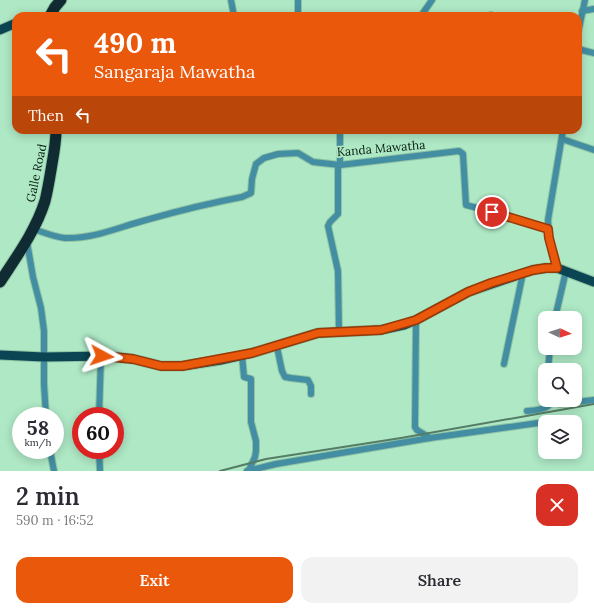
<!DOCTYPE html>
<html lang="en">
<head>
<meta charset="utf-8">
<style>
  body { margin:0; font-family:Lora,serif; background:#f2f2f3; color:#2b2b33; height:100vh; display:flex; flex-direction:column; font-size:15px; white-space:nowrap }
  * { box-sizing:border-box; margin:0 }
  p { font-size:13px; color:#7c7c81 }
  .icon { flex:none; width:22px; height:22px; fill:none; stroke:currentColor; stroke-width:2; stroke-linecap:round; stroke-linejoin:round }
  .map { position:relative; height:471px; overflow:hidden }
  .details { display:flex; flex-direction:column; background:#fff; flex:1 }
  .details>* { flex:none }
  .guide { position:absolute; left:12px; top:12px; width:570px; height:122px; border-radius:12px; box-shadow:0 2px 10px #0003; background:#ea580c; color:#fff; overflow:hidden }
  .needle { width:26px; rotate:94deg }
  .controls { position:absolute; left:538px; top:311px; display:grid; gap:8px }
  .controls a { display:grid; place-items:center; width:44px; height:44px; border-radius:8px; background:#fff; box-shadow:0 2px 10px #0003; font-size:20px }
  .speed { position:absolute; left:12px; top:407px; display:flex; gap:8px; font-size:20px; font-weight:700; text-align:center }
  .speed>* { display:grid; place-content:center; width:52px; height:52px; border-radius:50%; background:#fff; box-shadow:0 2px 10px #0003; line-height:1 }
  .speed small { font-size:10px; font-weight:400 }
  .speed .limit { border:6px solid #d22; background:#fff; color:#111 }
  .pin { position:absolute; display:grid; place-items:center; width:34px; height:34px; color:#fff; margin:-17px; border:2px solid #fff; border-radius:50%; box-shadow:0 1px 4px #0007 }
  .me { position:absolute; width:44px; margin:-22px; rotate:95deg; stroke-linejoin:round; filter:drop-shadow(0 0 3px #0008) }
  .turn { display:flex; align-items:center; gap:14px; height:84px; padding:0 16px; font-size:18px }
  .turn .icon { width:52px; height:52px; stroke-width:2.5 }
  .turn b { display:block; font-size:28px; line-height:34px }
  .then { display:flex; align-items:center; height:38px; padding:0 16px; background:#0003; gap:8px; font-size:15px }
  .round { display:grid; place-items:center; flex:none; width:42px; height:42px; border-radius:12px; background:#f2f2f3 }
  .summary { display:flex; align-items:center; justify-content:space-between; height:68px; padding:0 16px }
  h1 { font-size:24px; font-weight:600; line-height:30px }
  .cta { display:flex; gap:8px; margin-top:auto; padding:8px 16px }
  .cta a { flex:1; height:46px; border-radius:12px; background:#ea580c; color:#fff; font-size:16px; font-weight:600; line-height:46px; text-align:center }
  .cta a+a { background:#f2f2f3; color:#2b2b33 }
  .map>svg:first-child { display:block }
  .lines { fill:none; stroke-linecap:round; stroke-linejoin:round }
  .street-casing { stroke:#8fc3a4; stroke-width:8 }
  .primary-casing { stroke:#8fc3a4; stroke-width:11 }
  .highway-casing { stroke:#8fc3a4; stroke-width:13 }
  .street { stroke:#438ea2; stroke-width:6 }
  .primary { stroke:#0b4553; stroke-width:9 }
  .highway { stroke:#102b32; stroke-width:11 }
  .rail { stroke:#557d66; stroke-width:2 }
  .route-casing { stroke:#983908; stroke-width:10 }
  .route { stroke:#ea580c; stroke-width:7 }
  .labels { text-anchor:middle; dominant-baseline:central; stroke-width:3.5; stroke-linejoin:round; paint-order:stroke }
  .street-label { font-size:12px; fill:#041b0f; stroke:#aee8c5 }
</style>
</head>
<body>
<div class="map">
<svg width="594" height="471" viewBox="0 0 594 471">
  <rect width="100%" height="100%" fill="#aee8c5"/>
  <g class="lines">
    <!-- street casing -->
    <g class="street-casing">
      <g id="street">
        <polyline points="231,0 234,16"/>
        <polyline points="298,0 298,16"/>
        <polyline points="582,11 594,9"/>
        <polyline points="421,16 432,0"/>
        <polyline points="491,16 491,15"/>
        <polyline points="578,33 585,0"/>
        <polyline points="578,49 594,53"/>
        <polyline points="562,139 594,150"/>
        <polyline points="338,165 338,214 330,222 328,226 338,271 339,332"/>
        <polyline points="340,165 340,130"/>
        <path d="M33,229C43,232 54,237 65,238C94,239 119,227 146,220C178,211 210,203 242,197L251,193L252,179L256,164L264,158L278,154L298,153L313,162L340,165L459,151L463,154L466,205L504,215L548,229"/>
        <polyline points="27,242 33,277 41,308 44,331 44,384 46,416"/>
        <polyline points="557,268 549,238 548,220 563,130"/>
        <polyline points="555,318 566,271"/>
        <polyline points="416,320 415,427 417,430 430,438"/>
        <polyline points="277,347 282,371 285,377 291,378 308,380 311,386 311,394"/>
        <polyline points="242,355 244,377 251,379 251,422 256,441 256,451 255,457 249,470"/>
        <polyline points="504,364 523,273"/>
        <polyline points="548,370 550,348"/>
        <polyline points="550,400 560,404 594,400"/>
        <path d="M527,411C537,410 546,410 552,402"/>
        <polyline points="99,416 101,356"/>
        <polyline points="50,450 54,471"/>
        <polyline points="99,450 100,471"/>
        <polyline points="247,471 276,464 430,438 538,423"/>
      </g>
    </g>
    <!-- primary casing -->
    <g class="primary-casing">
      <g id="primary">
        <polyline points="0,30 16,23"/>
        <polyline points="0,355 44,357 107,356 133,359 161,366 182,366 221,360 252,353 318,333 381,330 404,325 416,320 468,292 533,270 546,268 557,268 594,282"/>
      </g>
    </g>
    <!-- highway casing -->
    <g class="highway-casing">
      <g id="highway">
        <polyline points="50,16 55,7 61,0"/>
        <path d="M0,282C17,256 36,230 45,201C48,189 50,176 52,164C54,153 56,141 56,130"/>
      </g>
    </g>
    <!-- street -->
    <use href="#street" class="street"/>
    <!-- primary -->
    <use href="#primary" class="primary"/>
    <!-- highway -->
    <use href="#highway" class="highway"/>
    <!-- rail -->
    <polyline class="rail" points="220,471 266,459 401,438 594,404"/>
  </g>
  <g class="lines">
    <!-- route casing -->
    <g class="route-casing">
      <polyline id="route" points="102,356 133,359 161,366 182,366 252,353 318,333 381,330 416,320 468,292 491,283 533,270 546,268 557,268 549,238 548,229 492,212"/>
    </g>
    <!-- route -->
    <use href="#route" class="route"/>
  </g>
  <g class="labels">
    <!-- street labels -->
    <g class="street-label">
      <text transform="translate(381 148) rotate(-5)">Kanda Mawatha</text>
      <text transform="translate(36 173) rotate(-78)">Galle Road</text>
    </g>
  </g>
</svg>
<div class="controls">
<a><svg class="needle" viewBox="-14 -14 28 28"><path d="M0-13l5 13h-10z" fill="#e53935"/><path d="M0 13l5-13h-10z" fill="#7c7c81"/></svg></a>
<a><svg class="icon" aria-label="search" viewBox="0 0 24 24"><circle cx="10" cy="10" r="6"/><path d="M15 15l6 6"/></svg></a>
<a><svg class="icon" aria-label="layers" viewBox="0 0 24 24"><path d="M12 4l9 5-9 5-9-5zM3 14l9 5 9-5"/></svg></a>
</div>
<div class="speed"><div>58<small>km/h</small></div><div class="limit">60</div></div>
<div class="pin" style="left:492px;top:212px;background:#d93025"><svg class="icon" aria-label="arrive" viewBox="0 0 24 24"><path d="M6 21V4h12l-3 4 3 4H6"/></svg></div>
<svg class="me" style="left:102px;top:356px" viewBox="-20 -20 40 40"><path d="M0-17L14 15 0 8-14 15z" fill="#ea580c" stroke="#fff" stroke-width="4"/></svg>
<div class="guide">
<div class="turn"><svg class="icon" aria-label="left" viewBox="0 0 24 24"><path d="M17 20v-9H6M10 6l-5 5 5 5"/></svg><div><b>490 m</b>Sangaraja Mawatha</div></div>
<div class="then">Then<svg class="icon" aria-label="left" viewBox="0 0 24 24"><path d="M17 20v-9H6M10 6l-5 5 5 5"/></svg></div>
</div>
</div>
<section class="details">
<div class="summary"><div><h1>2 min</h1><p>590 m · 16:52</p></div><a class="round" style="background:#d93025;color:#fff"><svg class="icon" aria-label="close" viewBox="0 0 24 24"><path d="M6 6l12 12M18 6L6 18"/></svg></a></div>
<div class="cta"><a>Exit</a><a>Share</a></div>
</section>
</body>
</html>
